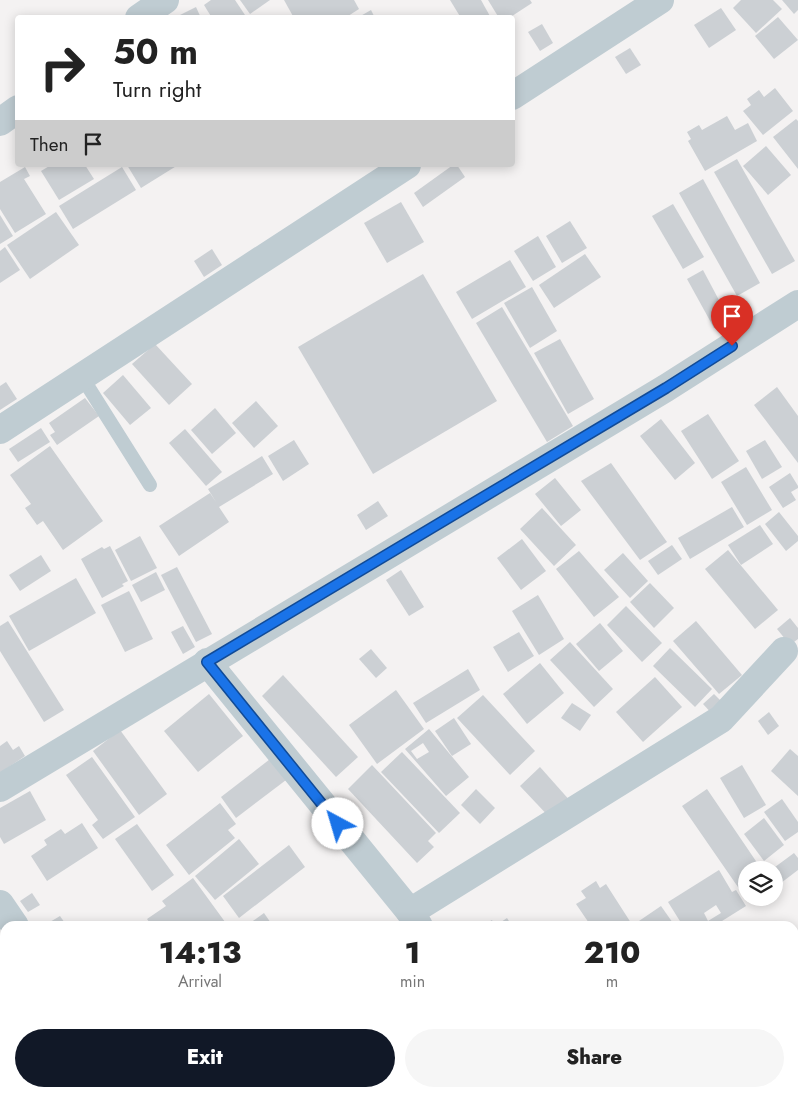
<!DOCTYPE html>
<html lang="en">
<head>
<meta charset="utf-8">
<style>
  body { margin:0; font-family:Jost,sans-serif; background:#f6f6f6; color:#222; height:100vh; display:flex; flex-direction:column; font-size:19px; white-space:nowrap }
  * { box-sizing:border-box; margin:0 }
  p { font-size:16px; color:#767676 }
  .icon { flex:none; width:28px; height:28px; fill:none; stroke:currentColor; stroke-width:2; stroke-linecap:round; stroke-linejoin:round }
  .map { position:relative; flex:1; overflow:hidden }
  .sheet { position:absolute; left:0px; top:921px; width:799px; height:176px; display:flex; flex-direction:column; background:#fff; border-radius:15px 15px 0 0; box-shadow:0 2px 12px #0003 }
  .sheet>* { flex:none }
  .banner { position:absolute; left:15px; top:15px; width:500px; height:152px; border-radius:5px; box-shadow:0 2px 12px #0003; background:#fff; color:#222; overflow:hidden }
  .controls { position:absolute; left:738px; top:861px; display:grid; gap:10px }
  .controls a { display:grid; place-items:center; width:45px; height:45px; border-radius:50%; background:#fff; box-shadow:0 2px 12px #0003; font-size:25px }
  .pin { position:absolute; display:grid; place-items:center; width:42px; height:42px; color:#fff; margin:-51px -21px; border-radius:50% 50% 50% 0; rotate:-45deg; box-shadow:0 0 5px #0007 }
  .pin .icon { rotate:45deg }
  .me { position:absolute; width:55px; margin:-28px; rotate:321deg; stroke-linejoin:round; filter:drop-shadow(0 0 4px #0008) }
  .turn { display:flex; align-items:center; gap:18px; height:105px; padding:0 15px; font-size:22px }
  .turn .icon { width:65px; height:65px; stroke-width:2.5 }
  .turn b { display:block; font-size:35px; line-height:42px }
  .then { display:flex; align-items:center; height:48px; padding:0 15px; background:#0003; gap:10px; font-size:19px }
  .eta { display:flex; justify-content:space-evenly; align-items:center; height:85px; text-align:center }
  .eta b { font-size:30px; font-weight:800; line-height:35px }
  .button { display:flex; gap:10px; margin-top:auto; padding:10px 15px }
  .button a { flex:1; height:58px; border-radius:30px; background:#111827; color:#fff; font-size:20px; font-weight:800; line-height:58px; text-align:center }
  .button a+a { background:#f6f6f6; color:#222 }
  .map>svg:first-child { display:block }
  .building { fill:#ccd0d4; fill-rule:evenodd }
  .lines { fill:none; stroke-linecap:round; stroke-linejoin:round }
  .lane { stroke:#bfccd2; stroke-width:14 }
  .street { stroke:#bfccd2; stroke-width:28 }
  .route-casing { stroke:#114b97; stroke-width:12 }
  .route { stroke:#1a73e8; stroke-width:9 }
</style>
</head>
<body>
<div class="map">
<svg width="798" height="1097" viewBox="0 0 798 1097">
  <rect width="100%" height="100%" fill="#f4f2f2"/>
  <!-- building -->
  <g class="building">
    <polygon points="211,0 235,0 247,18 212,18 204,5"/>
    <polygon points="240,0 270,0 250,14"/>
    <polygon points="284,0 354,0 359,9 345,18 294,18"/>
    <polygon points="450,0 481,0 491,18 461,18"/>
    <polygon points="488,0 530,0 532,3 509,18 499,18"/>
    <polygon points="741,0 773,0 782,9 756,33 733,8"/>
    <polygon points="782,0 798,0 798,10 794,14"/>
    <polygon points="196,7 201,18 179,18 178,16"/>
    <polygon points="721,8 736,30 709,48 694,25"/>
    <polygon points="371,10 375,18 357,18"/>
    <polygon points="778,17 798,40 774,59 755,36"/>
    <polygon points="542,24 553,43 540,51 528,32"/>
    <polygon points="630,48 641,65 626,74 615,57"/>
    <polygon points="775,88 793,111 763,135 743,111 751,105 747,99 759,90 764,97"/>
    <polygon points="727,116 735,130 748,123 757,141 705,171 688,141 691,139 687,132 699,125 702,130"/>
    <polygon points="796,119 798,121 798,169 773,137"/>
    <polygon points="766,146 791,175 768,195 743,166"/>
    <polygon points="737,159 795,261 772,274 714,172"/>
    <polygon points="51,165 85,165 94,179 59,200 41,171"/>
    <polygon points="127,165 178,165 141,188"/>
    <polygon points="453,165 457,165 465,177 423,207 414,193"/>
    <polygon points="25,167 30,176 24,179 46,214 15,233 0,209 0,182"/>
    <polygon points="122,167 136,190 73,229 59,206"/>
    <polygon points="703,179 760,283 737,296 679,193"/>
    <polygon points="401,202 424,242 387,263 364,223"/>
    <polygon points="673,204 704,257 683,269 652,216"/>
    <polygon points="56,212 79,245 30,279 7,245"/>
    <polygon points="0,215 13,236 0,244"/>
    <polygon points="570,221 587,248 562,263 546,236"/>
    <polygon points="538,236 556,267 533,281 514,251"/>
    <polygon points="5,247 20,270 0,283 0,251"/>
    <polygon points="212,249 222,265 204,277 194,261"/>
    <polygon points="585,254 601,277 554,308 539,285"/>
    <polygon points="510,260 526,287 472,319 456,292"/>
    <polygon points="703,270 729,319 714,328 687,279"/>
    <polygon points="423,274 497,401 373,474 298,347"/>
    <polygon points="532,287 557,331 530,348 504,303"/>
    <polygon points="502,307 573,426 547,442 476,323"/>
    <polygon points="560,339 594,399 568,414 534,353"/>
    <polygon points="155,344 192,384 169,405 132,364"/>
    <polygon points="123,375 151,408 130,425 103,393"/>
    <polygon points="6,382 17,399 0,410 0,386"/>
    <polygon points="777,387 798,416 798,463 754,405"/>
    <polygon points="85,398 99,416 57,445 50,435 55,432 49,423"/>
    <polygon points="256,401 278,426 254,448 232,423"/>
    <polygon points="215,408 236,433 212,454 191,430"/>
    <polygon points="708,414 739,461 712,479 681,431"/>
    <polygon points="661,419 695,463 675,480 640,436"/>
    <polygon points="41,428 50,442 18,462 9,449"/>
    <polygon points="185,429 222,472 206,486 169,443"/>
    <polygon points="294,440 309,464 283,481 268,456"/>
    <polygon points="765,440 782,467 762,479 746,451"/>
    <polygon points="50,446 103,521 63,550 43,521 37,525 25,508 31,504 10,475"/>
    <polygon points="262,456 273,474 219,507 229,522 179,556 159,526 210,493 216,502 208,489"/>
    <polygon points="611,463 667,542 640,560 581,481"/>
    <polygon points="746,467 772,510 747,525 721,482"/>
    <polygon points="790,473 798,486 798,488 791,492 796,500 783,508 769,487"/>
    <polygon points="555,478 581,510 561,526 535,494"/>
    <polygon points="378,501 388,516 366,530 357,515"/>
    <polygon points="732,507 744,527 690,559 678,538"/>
    <polygon points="542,508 576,545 554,566 520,529"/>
    <polygon points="779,512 798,536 798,541 786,551 765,524"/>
    <polygon points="760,525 773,544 741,565 728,545"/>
    <polygon points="140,536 157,568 131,581 115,550"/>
    <polygon points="522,539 546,571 521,590 497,558"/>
    <polygon points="672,545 682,559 658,575 648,561"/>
    <polygon points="110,546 128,581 122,584 124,586 102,598 81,559 102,547 104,549"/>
    <polygon points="728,550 778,610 755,629 705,569"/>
    <polygon points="579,551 619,597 594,617 556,569"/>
    <polygon points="623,553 648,581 630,598 604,570"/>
    <polygon points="41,555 51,571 20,591 9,575"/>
    <polygon points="177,567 212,634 196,642 161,575"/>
    <polygon points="401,570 424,607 409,616 386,580"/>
    <polygon points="156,572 165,590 141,602 132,585"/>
    <polygon points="76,578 96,613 29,651 9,616"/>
    <polygon points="650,583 674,608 654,628 630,602"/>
    <polygon points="129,591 153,639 125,652 101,605"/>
    <polygon points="538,595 564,639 539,655 512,611"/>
    <polygon points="626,606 662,643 642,662 607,625"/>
    <polygon points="790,618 798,628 798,639 790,645 777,629"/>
    <polygon points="8,621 64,710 44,722 0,651 0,626"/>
    <polygon points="696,621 742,675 719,694 673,641"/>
    <polygon points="600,623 623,651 599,671 576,644"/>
    <polygon points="183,626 195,647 183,654 171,632"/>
    <polygon points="519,632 534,656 508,672 493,647"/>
    <polygon points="570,642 613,689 594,707 550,660"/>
    <polygon points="670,648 712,689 695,707 653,666"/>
    <polygon points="371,649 387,668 376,678 359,659"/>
    <polygon points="540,663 564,693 527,724 503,694"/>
    <polygon points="468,669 480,690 426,723 413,703"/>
    <polygon points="283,675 358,757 336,777 262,696"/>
    <polygon points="655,677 682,707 643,742 616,712"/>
    <polygon points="396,690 424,729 377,764 349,725"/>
    <polygon points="209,694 243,736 198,772 164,731"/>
    <polygon points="714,694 726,706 714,716 703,704"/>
    <polygon points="483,695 535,751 510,775 457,718"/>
    <polygon points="572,703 591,715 580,731 561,718"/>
    <polygon points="769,712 779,726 768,735 758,721"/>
    <polygon points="454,718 471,744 452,756 435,731"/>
    <path d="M429,729L469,777L446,796L405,749ZM423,743L429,752L417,759L411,751Z"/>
    <polygon points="120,730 167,794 139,815 93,751"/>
    <polygon points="7,741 13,750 19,746 25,756 0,773 0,746"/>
    <polygon points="790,749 798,756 798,796 771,771"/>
    <polygon points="402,752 460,813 439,833 381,772"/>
    <polygon points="274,756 290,777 236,818 221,797"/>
    <polygon points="92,757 135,817 103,839 92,825 98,820 66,775"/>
    <polygon points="372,765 436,833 428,841 434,847 417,863 348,789"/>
    <polygon points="742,765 766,805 744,818 720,778"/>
    <polygon points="540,767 572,803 553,821 520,786"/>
    <polygon points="476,789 495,808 480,824 461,805"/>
    <polygon points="707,789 762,870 746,870 746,898 757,898 749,903 682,806"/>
    <polygon points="30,791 46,820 4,844 0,837 0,808"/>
    <polygon points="782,799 798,822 798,832 785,841 764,812"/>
    <polygon points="220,803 236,824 228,830 235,838 189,875 166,845"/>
    <polygon points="764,818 784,845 764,861 744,834"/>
    <polygon points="82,823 98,848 47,881 31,856 47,845 44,840 61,829 65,834"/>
    <polygon points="137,824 174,875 152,891 115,839"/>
    <polygon points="239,839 259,864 215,900 195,876"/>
    <polygon points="289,845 305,867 239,918 223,896"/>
    <polygon points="794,853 798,858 798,870 777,886 774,881 774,870 771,870"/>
    <path d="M719,870L732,892L736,890L746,906L714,926H683L668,902ZM716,905L721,913L708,921L704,913Z"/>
    <polygon points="193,878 228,926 152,926 147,919 166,906 162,901"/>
    <polygon points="596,881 600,888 606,884 633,926 591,926 576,904 586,898 581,891"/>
    <polygon points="32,893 40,905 28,912 20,901"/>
    <polygon points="661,906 675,926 639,926 636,923"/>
    <polygon points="264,913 273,926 246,926"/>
    <polygon points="60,916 67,926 43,926"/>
    <polygon points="507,918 512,926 482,926 492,920 495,926"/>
    <polygon points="0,975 5,982 5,992 0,995"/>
    <polygon points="5,1002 5,1070 0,1074 0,1006"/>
    <polygon points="798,1080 798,1097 776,1097 782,1092 794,1092 794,1083"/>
    <polygon points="248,1092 305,1092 297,1097 240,1097"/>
    <polygon points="310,1092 337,1092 339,1097 303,1097"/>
    <polygon points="372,1092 438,1092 430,1097 370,1097 368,1095"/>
    <polygon points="623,1092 644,1092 647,1097 626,1097"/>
  </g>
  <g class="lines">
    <!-- lane -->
    <polyline class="lane" points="82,377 150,485"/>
    <!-- street -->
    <g class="street">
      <polyline points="139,18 165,0"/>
      <polyline points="512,96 660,0"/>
      <polyline points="0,122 18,109"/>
      <polyline points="0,430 407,165"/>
      <polyline points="207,662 410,912"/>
      <polyline points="0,788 666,388 798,304"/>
      <polyline points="0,904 15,926"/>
      <polyline points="419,926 410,912 721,719 784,651"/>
      <polyline points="132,1092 135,1097"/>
      <polyline points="518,1092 521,1097"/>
    </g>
  </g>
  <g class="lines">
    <!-- route casing -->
    <g class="route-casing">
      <polyline id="route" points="338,824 207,662 666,388 732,346"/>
    </g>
    <!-- route -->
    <use href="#route" class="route"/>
  </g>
</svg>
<div class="controls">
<a><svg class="icon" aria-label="layers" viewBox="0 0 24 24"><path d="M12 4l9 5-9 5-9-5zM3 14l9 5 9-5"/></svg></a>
</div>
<div class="pin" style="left:732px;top:346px;background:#d93025"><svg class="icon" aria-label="arrive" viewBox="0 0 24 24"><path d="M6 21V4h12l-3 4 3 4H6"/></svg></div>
<svg class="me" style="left:338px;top:824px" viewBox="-20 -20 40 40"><circle r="19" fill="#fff"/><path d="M0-13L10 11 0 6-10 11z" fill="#1a73e8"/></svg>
<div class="banner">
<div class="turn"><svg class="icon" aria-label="right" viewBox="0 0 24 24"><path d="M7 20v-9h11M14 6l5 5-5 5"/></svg><div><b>50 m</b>Turn right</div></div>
<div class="then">Then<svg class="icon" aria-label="arrive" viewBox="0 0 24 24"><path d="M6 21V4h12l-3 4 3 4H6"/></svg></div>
</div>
<section class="sheet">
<div class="eta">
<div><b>14:13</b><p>Arrival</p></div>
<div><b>1</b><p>min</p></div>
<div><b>210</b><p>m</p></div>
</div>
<div class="button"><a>Exit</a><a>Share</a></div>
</section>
</div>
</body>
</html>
